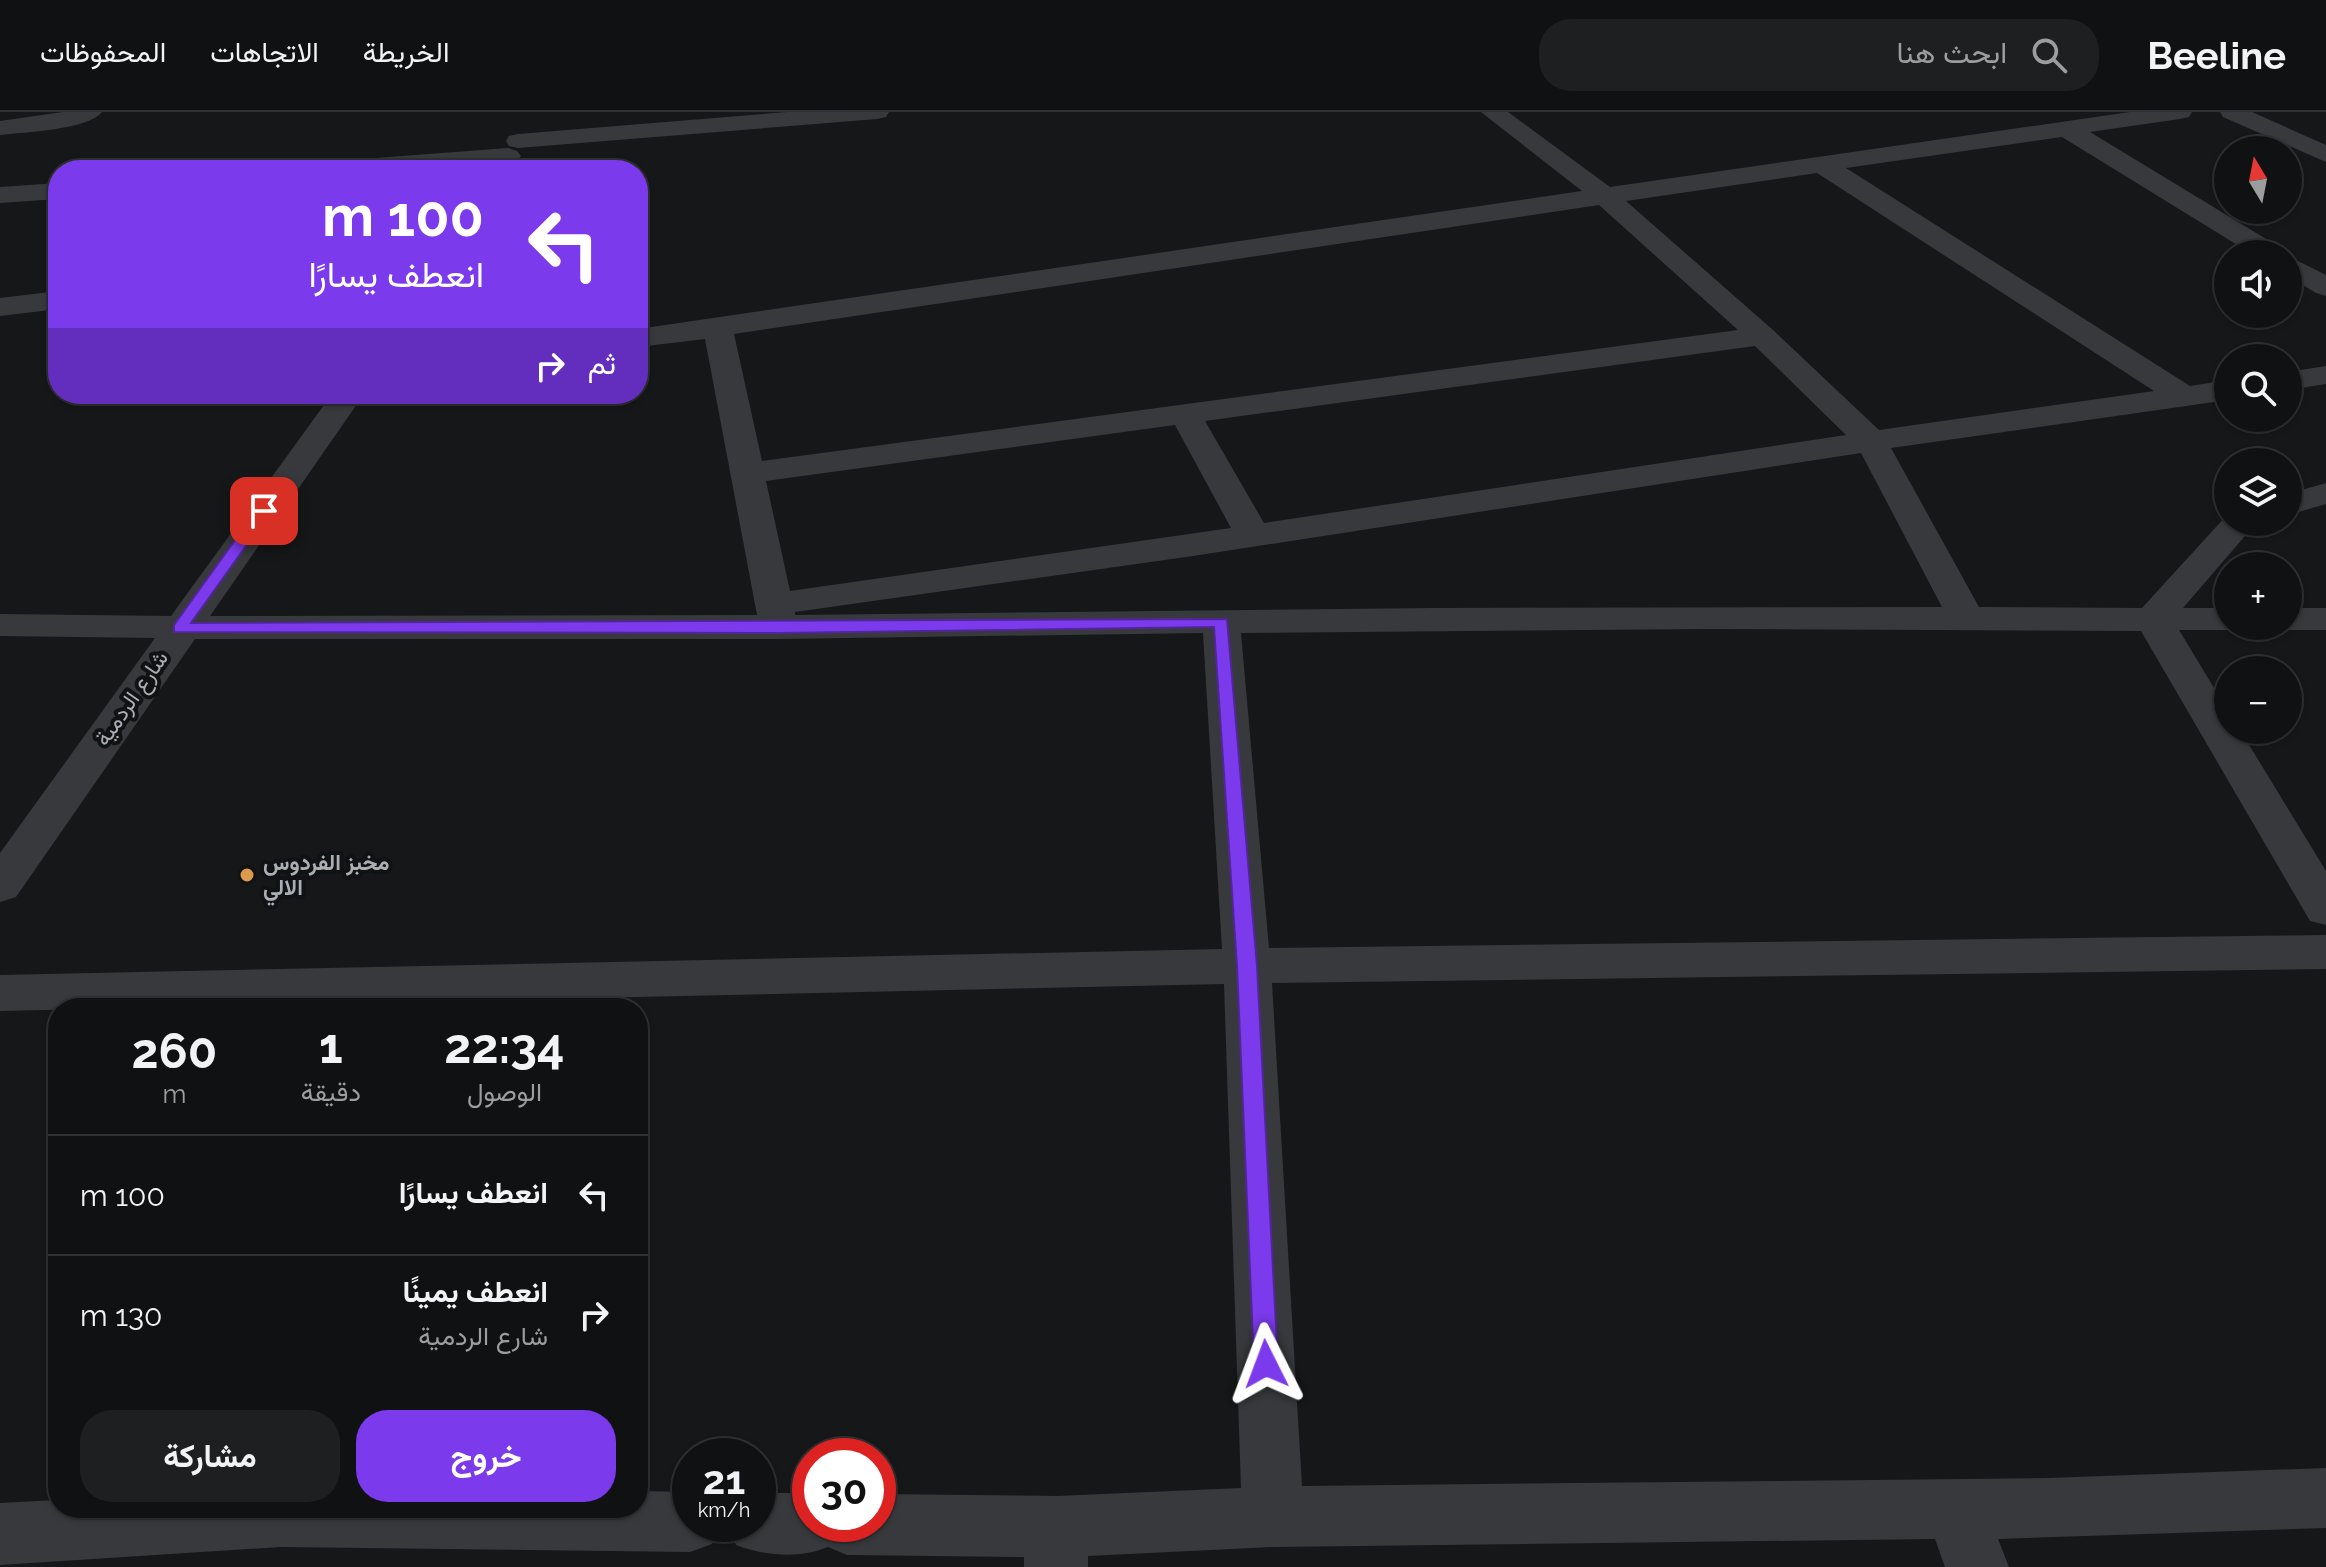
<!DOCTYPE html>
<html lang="ar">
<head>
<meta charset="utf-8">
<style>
  body { margin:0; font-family:Raleway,Vazirmatn,sans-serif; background:#1e1f20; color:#f1f3f6; direction:rtl; height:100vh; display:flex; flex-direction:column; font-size:30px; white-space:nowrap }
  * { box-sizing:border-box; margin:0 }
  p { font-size:26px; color:#9c9d9f }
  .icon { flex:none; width:44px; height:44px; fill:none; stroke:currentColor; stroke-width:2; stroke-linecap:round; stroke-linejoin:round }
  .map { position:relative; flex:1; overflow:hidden; direction:ltr }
  .sheet { position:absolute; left:48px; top:886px; width:600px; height:520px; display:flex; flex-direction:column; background:#101112; border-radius:32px; box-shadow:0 2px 6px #0004,0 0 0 2px #303132; direction:rtl }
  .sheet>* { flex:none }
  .banner { position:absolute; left:48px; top:48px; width:600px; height:244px; border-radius:32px; box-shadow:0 2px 6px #0004,0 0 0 2px #303132; direction:rtl; background:#7c3aed; color:#fff; overflow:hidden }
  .needle { width:52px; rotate:350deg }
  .buttons { position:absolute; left:2214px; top:24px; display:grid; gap:16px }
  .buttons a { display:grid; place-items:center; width:88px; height:88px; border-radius:50%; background:#101112; box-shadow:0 2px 6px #0004,0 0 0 2px #303132; font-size:40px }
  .speed { position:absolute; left:672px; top:1326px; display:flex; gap:16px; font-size:40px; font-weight:700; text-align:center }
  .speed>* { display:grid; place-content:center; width:104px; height:104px; border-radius:50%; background:#101112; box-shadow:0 2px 6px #0004,0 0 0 2px #303132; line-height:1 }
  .speed small { font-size:20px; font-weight:400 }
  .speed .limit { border:12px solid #d22; background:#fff; color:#111 }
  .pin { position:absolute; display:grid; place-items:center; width:68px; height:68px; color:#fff; margin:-34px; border-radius:16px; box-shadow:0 4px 12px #0006 }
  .me { position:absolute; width:88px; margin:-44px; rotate:357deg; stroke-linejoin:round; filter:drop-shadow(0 0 6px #0008) }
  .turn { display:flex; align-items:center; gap:28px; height:168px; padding:0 32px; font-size:36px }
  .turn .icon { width:104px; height:104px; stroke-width:2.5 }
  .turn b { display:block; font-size:56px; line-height:68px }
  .then { display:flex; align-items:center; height:76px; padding:0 32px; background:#0003; gap:16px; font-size:30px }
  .eta { display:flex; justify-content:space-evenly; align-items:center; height:136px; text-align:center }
  .eta b { font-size:48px; font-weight:700; line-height:56px }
  .cta { display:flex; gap:16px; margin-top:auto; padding:16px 32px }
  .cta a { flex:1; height:92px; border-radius:32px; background:#7c3aed; color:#fff; font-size:32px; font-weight:700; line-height:92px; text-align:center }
  .cta a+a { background:#1e1f20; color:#f1f3f6 }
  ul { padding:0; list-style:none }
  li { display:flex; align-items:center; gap:24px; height:120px; padding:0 32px; border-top:2px solid #303132 }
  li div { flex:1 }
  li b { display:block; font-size:30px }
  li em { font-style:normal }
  header { display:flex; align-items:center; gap:48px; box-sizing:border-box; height:112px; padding:0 40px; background:#101112; border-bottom:2px solid #303132 }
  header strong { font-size:38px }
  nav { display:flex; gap:44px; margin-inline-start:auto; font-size:28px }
  .search { width:560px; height:72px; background:#1e1f20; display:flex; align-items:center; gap:20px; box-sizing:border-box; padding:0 28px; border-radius:32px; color:#9c9d9f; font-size:30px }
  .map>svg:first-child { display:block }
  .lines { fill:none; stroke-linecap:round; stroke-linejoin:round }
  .minor { fill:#38393c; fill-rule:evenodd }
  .route { fill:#7c3aed; stroke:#51269a; stroke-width:2 }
  .poi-dot { fill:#dc9a4b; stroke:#111213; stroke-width:3 }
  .labels { text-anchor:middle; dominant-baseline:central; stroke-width:8; stroke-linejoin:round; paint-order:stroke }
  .street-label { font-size:22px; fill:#aaafb6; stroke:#111213 }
  .poi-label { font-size:22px; font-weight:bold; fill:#aaafb6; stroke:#111213; text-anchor:start }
</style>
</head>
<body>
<header>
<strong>Beeline</strong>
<div class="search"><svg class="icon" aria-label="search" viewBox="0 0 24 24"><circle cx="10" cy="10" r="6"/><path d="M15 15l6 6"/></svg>ابحث هنا</div>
<nav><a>الخريطة</a><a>الاتجاهات</a><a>المحفوظات</a></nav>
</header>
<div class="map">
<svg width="2326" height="1455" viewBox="0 0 2326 1455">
  <rect width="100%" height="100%" fill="#161718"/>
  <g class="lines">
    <!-- minor -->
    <g class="minor">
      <path d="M63,0H102C88,18 24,20 0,23V9Z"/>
      <polygon points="787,0 889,0 886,5 877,7 518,36 509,34 506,29 509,24 518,22"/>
      <path d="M1481,0H1508L1610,75L2130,0H2192L2189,5L2180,7L2090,20L2281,136L2285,142H2252L2062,25L1846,56L2190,274L2228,268V288L1891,336L1979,495L2142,496L2227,403L2228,410H2257L2183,496H2228V514L2241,515L2228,518H2179L2228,599V618H2240L2326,759V813L2310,809L2141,519L1709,517L1241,521L1269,836L2326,823V857L1272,871L1302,1374L2049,1366L2326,1356V1416L1998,1427L2009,1455H1945L1935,1427L1273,1435L1088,1444V1455H1024V1445L847,1443L828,1435C799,1447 765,1444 736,1433L727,1412H758V1381H810V1412H878V1382L1057,1384L1241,1376L1224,872L0,899V863L1222,837L1203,521L779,527H195L16,785L0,790V741L155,526L0,524V502L171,504L332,282H364L210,504L757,503L705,227L638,235V217L1582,79ZM1817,61L2154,279L1879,318L1773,218L1626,89ZM1599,93L1738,218L762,349L734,222ZM1755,234L1846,323L1264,411L1205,309ZM1175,313L1231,416L790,479L766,369ZM1861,341L1942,495L1431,496L795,503V500L1193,444Z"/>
      <polygon points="2220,0 2252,0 2326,33 2326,50 2223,5"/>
      <polygon points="508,36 517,39 521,44 517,49 424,58 310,58 314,53 323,50"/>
      <polygon points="58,71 58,87 0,91 0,75"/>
      <polygon points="2288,144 2326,163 2326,184 2316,181 2288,164"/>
      <polygon points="58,179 58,197 0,204 0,186"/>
      <polygon points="2326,254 2326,272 2288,278 2288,260"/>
      <polygon points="2326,371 2326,392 2288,403 2288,382"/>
      <polygon points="2288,496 2326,496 2326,518 2288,518 2275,515 2288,514"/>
      <polygon points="638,1379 690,1380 690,1412 720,1412 712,1432 690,1440 281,1435 0,1453 0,1391 58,1388 58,1396 638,1396"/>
    </g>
  </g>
  <!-- route -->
  <polygon class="route" points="264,395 271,399 191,511 1227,507 1257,854 1278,1252 1274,1260 1266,1263 1257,1260 1254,1252 1237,854 1214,515 779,521 174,520 174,513 258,396"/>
  <!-- markers -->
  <circle class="poi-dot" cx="247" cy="763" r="8"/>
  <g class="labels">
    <!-- street labels -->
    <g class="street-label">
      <text transform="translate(131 586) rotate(-55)">شارع الردمية</text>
    </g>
    <!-- poi labels -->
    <g class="poi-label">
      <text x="263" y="750">مخبز الفردوس<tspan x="263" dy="25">الالي</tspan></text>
    </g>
  </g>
</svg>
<div class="buttons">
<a><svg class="needle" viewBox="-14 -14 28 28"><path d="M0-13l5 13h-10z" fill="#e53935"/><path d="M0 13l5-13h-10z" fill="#9c9d9f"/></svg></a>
<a><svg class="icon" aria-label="sound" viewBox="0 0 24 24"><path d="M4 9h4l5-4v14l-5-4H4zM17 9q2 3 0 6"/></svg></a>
<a><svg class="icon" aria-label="search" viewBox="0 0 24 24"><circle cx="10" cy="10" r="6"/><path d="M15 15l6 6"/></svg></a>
<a><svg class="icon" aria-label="layers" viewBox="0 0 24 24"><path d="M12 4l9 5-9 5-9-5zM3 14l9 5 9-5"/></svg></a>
<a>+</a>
<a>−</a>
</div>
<div class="speed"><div>21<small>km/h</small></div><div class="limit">30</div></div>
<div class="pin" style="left:264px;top:399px;background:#d93025"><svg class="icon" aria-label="arrive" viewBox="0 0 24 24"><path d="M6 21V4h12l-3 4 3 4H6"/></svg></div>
<svg class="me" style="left:1266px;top:1252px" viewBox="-20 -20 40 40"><path d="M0-17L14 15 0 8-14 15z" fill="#7c3aed" stroke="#fff" stroke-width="4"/></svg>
<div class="banner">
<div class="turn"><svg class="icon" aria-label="left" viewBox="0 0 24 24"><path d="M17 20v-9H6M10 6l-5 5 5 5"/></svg><div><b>100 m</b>انعطف يسارًا</div></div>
<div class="then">ثم<svg class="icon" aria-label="right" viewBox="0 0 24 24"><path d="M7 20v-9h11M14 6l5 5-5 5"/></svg></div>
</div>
<section class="sheet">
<div class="eta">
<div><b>22:34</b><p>الوصول</p></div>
<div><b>1</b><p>دقيقة</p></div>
<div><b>260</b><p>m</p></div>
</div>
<ul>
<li><svg class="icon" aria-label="left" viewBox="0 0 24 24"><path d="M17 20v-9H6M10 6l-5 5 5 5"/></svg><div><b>انعطف يسارًا</b></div><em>100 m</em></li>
<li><svg class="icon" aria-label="right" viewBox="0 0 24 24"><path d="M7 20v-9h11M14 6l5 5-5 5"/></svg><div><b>انعطف يمينًا</b><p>شارع الردمية</p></div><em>130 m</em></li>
</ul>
<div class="cta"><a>خروج</a><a>مشاركة</a></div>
</section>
</div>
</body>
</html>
